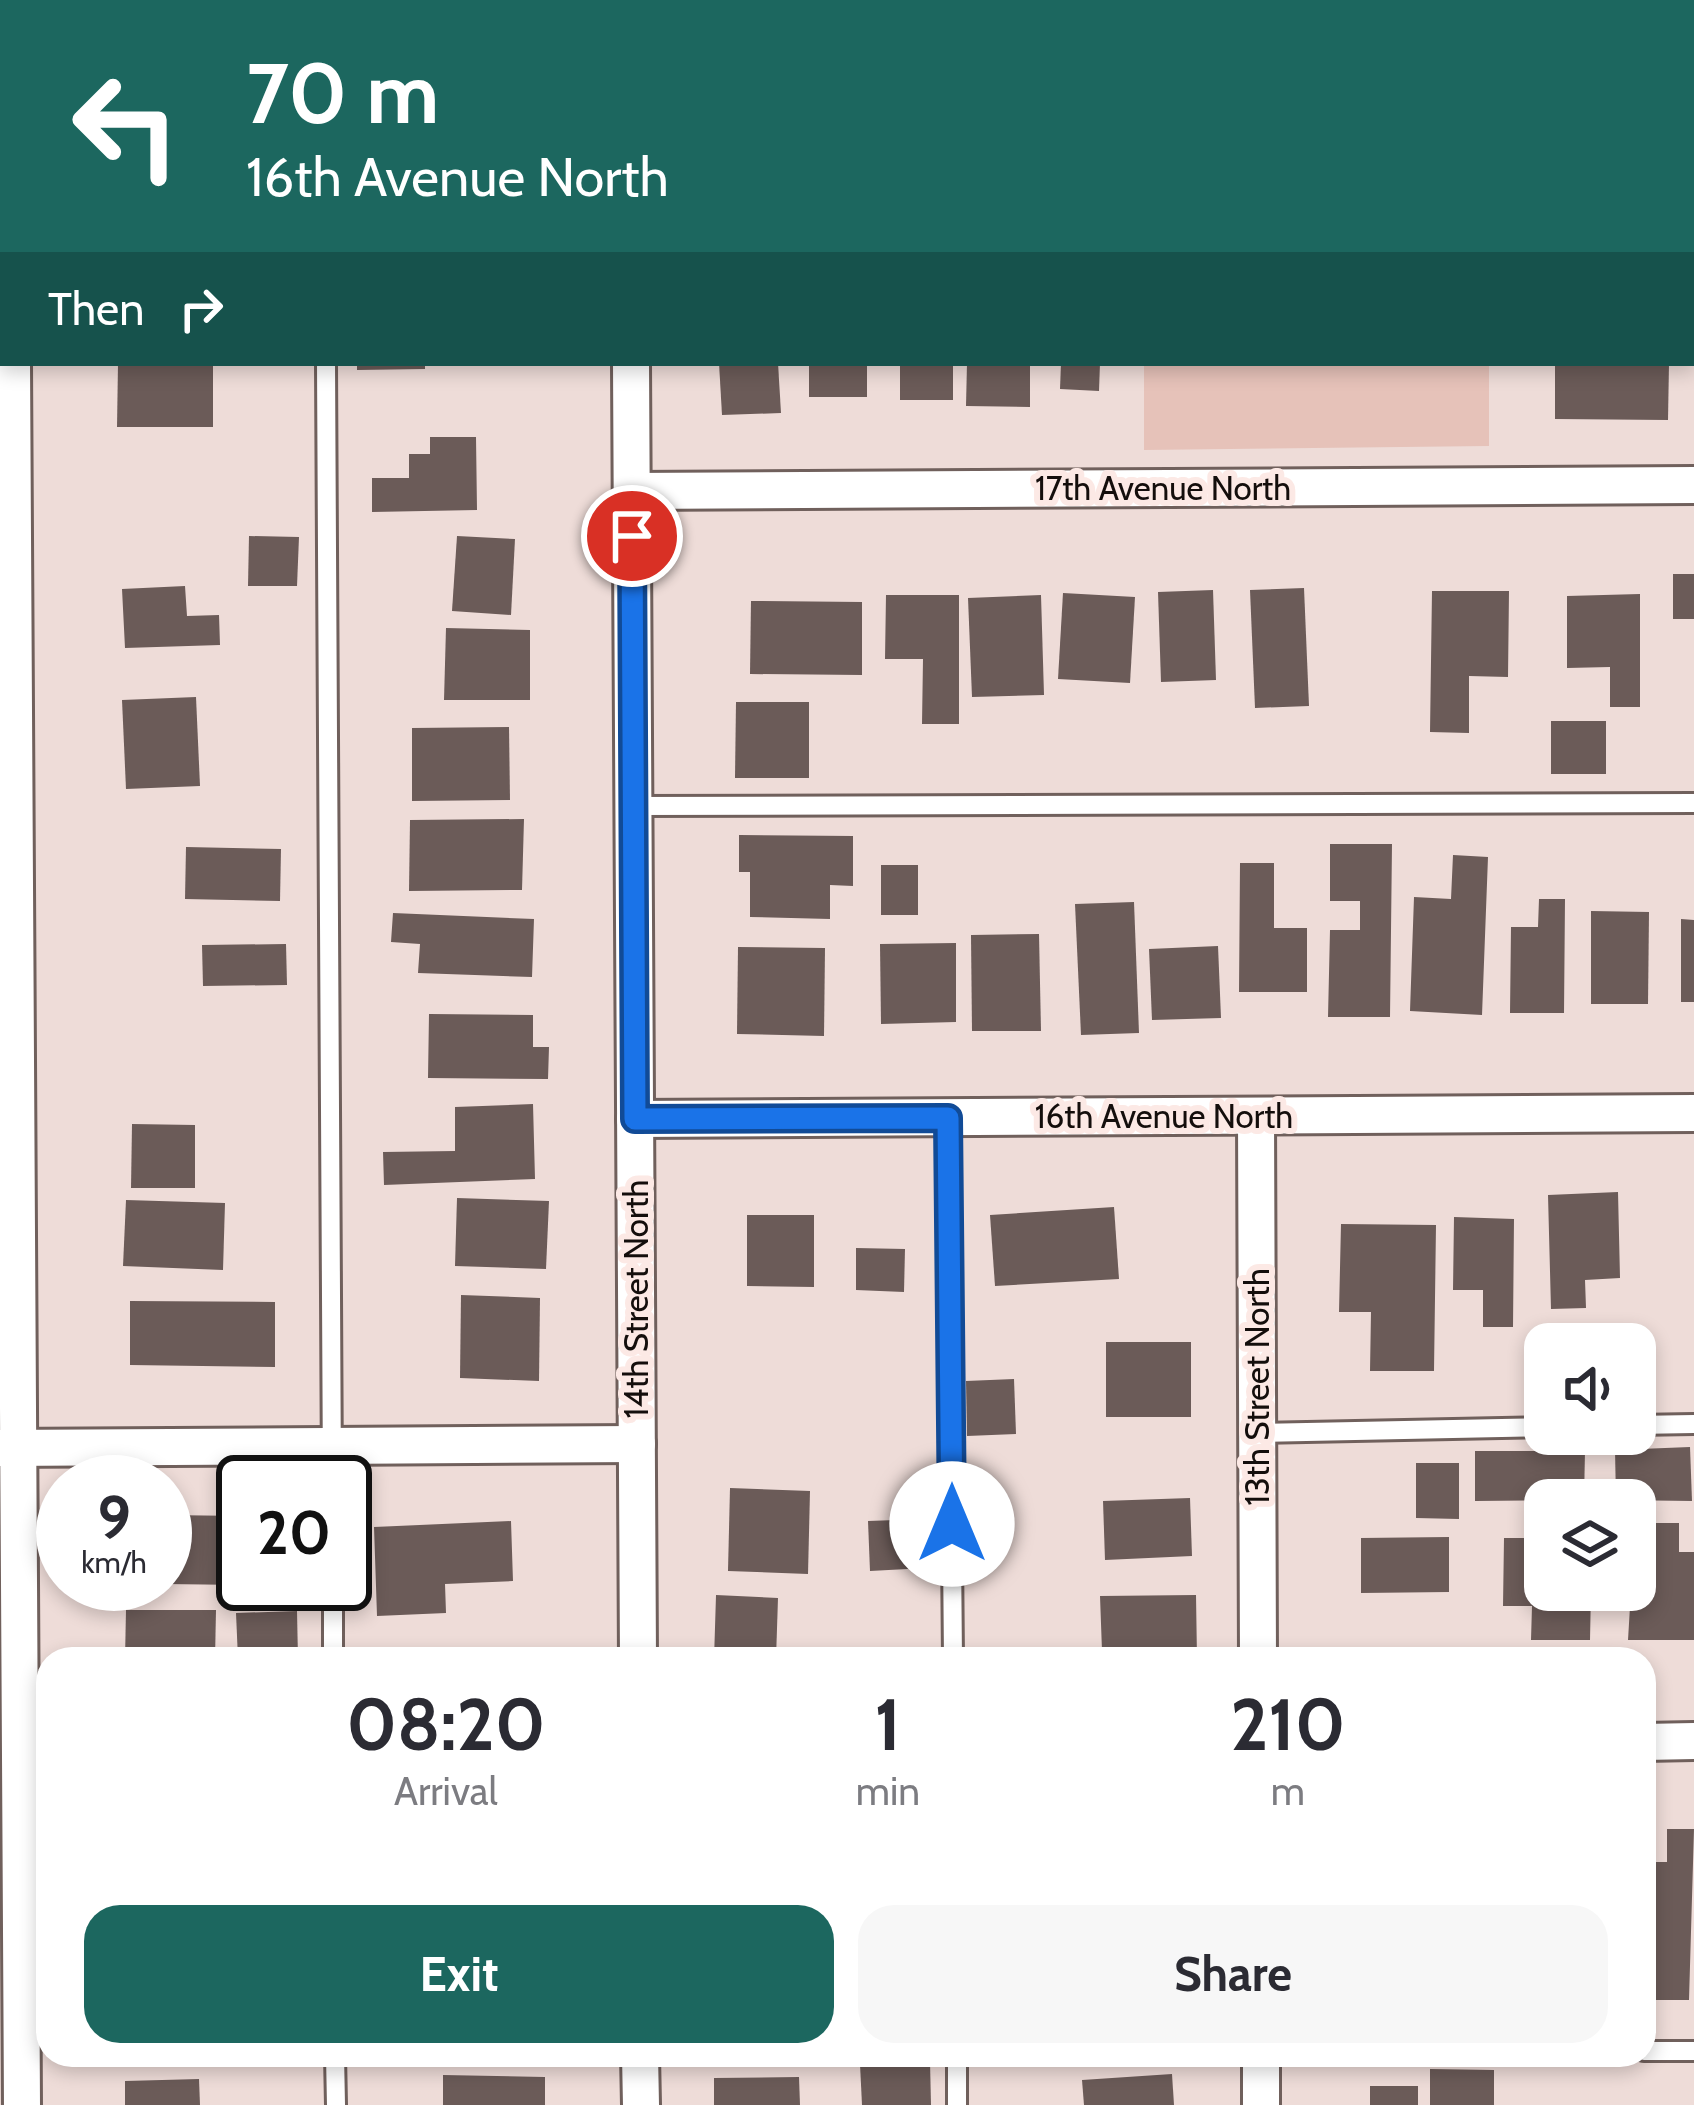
<!DOCTYPE html>
<html lang="en">
<head>
<meta charset="utf-8">
<style>
  body { margin:0; font-family:Cabin,sans-serif; background:#f7f7f7; color:#2b2b33; height:100vh; display:flex; flex-direction:column; font-size:45px; white-space:nowrap }
  * { box-sizing:border-box; margin:0 }
  p { font-size:39px; color:#7c7c81 }
  .icon { flex:none; width:66px; height:66px; fill:none; stroke:currentColor; stroke-width:2; stroke-linecap:round; stroke-linejoin:round }
  .map { position:relative; flex:1; overflow:hidden }
  .side { position:absolute; left:36px; top:1647px; width:1620px; height:420px; display:flex; flex-direction:column; background:#fff; border-radius:36px; box-shadow:0 6px 18px #0003 }
  .side>* { flex:none }
  .top-card { position:absolute; left:0px; top:0px; width:1695px; height:366px; box-shadow:0 6px 18px #0003; background:#1c675f; color:#fff; overflow:hidden }
  .fabs { position:absolute; left:1524px; top:1323px; display:grid; gap:24px }
  .fabs a { display:grid; place-items:center; width:132px; height:132px; border-radius:24px; background:#fff; box-shadow:0 6px 18px #0003; font-size:60px }
  .speed { position:absolute; left:36px; top:1455px; display:flex; gap:24px; font-size:60px; font-weight:700; text-align:center }
  .speed>* { display:grid; place-content:center; width:156px; height:156px; border-radius:50%; background:#fff; box-shadow:0 6px 18px #0003; line-height:1 }
  .speed small { font-size:30px; font-weight:400 }
  .speed .limit { border:6px solid #111; border-radius:18px; background:#fff; color:#111 }
  .pin { position:absolute; display:grid; place-items:center; width:102px; height:102px; color:#fff; margin:-51px; border:6px solid #fff; border-radius:50%; box-shadow:0 3px 12px #0007 }
  .me { position:absolute; width:132px; margin:-66px; rotate:0deg; stroke-linejoin:round; filter:drop-shadow(0 0 9px #0008) }
  .turn { display:flex; align-items:center; gap:42px; height:252px; padding:0 48px; font-size:54px }
  .turn .icon { width:156px; height:156px; stroke-width:2.5 }
  .turn b { display:block; font-size:84px; line-height:102px }
  .then { display:flex; align-items:center; height:114px; padding:0 48px; background:#0003; gap:24px; font-size:45px }
  .eta { display:flex; justify-content:space-evenly; align-items:center; height:204px; text-align:center }
  .eta b { font-size:72px; font-weight:700; line-height:84px }
  .cta { display:flex; gap:24px; margin-top:auto; padding:24px 48px }
  .cta a { flex:1; height:138px; border-radius:36px; background:#1c675f; color:#fff; font-size:48px; font-weight:700; line-height:138px; text-align:center }
  .cta a+a { background:#f7f7f7; color:#2b2b33 }
  .map>svg:first-child { display:block }
  .green { fill:#e6c2b9 }
  .building { fill:#6b5b58 }
  .lines { fill:none; stroke-linecap:round; stroke-linejoin:round }
  .lane-casing { stroke:#70605c; stroke-width:24 }
  .street-casing { stroke:#70605c; stroke-width:42 }
  .lane { stroke:#fff; stroke-width:18 }
  .street { stroke:#fff; stroke-width:36 }
  .route-casing { stroke:#114b97; stroke-width:30 }
  .route { stroke:#1a73e8; stroke-width:21 }
  .labels { text-anchor:middle; dominant-baseline:central; stroke-width:12; stroke-linejoin:round; paint-order:stroke }
  .street-label { font-size:33px; fill:#140e0c; stroke:#fce9e5 }
</style>
</head>
<body>
<div class="map">
<svg width="1694" height="2105" viewBox="0 0 1694 2105">
  <rect width="100%" height="100%" fill="#eedcd8"/>
  <!-- green -->
  <g class="green">
    <rect x="685" y="0" width="517" height="3"/>
    <polygon points="1144,363 1489,363 1489,446 1144,450"/>
  </g>
  <!-- building -->
  <g class="building">
    <polygon points="118,363 213,363 213,427 117,427"/>
    <polygon points="357,363 425,363 425,369 357,370"/>
    <polygon points="719,363 778,363 781,413 722,415"/>
    <rect x="809" y="363" width="58" height="34"/>
    <rect x="900" y="363" width="53" height="37"/>
    <polygon points="967,363 1030,363 1030,407 966,406"/>
    <polygon points="1061,363 1100,363 1099,391 1060,389"/>
    <polygon points="1555,363 1669,363 1668,420 1555,419"/>
    <polygon points="430,437 476,437 477,510 372,512 372,478 409,478 409,454 430,454"/>
    <polygon points="249,536 299,537 297,586 248,586"/>
    <polygon points="457,536 515,539 511,615 452,611"/>
    <rect x="1673" y="574" width="21" height="45"/>
    <polygon points="185,586 187,616 219,615 220,645 125,648 122,589"/>
    <polygon points="1304,588 1309,706 1255,708 1250,590"/>
    <polygon points="1213,590 1216,680 1161,682 1158,592"/>
    <polygon points="1432,591 1509,591 1508,677 1469,676 1469,733 1430,732"/>
    <polygon points="1063,593 1135,597 1130,683 1058,679"/>
    <polygon points="1640,594 1640,707 1610,707 1610,667 1567,668 1567,596"/>
    <polygon points="886,595 959,595 959,724 922,724 923,659 885,659"/>
    <polygon points="1041,595 1044,695 972,697 968,598"/>
    <polygon points="751,601 862,602 862,675 750,674"/>
    <polygon points="446,628 530,630 530,700 444,700"/>
    <polygon points="196,697 200,786 126,789 122,700"/>
    <polygon points="736,702 809,702 809,778 735,778"/>
    <rect x="1551" y="721" width="55" height="53"/>
    <polygon points="509,727 510,800 412,801 412,728"/>
    <polygon points="524,819 522,890 409,891 410,820"/>
    <polygon points="739,835 853,836 853,886 830,885 830,919 750,917 750,872 739,872"/>
    <polygon points="1330,844 1392,844 1390,1017 1328,1017 1330,930 1360,930 1360,901 1330,901"/>
    <polygon points="186,847 281,849 280,901 185,899"/>
    <polygon points="1453,855 1488,857 1482,1015 1410,1011 1414,897 1451,899"/>
    <polygon points="1240,863 1274,863 1274,928 1307,928 1307,992 1239,992"/>
    <rect x="881" y="865" width="37" height="50"/>
    <polygon points="1539,899 1565,899 1564,1013 1510,1013 1511,927 1538,927"/>
    <polygon points="1134,902 1139,1033 1081,1035 1075,904"/>
    <polygon points="1591,911 1649,912 1648,1004 1591,1004"/>
    <polygon points="393,913 534,919 532,977 418,973 420,944 391,942"/>
    <polygon points="1681,919 1694,920 1694,1002 1681,1002"/>
    <polygon points="1039,934 1041,1031 972,1031 971,935"/>
    <polygon points="956,943 956,1022 881,1024 880,944"/>
    <polygon points="286,944 287,985 203,986 202,945"/>
    <polygon points="1218,946 1221,1018 1152,1020 1149,949"/>
    <polygon points="738,947 825,948 824,1036 737,1034"/>
    <polygon points="429,1014 533,1015 533,1047 549,1047 548,1079 428,1078"/>
    <polygon points="533,1104 535,1179 384,1185 383,1152 455,1151 455,1107"/>
    <polygon points="132,1124 195,1125 195,1188 131,1188"/>
    <polygon points="1618,1192 1620,1278 1585,1280 1586,1308 1551,1309 1548,1195"/>
    <polygon points="457,1198 549,1201 546,1269 455,1266"/>
    <polygon points="126,1200 225,1203 223,1270 123,1266"/>
    <polygon points="1114,1207 1119,1279 995,1286 990,1215"/>
    <polygon points="747,1215 814,1215 814,1287 747,1286"/>
    <polygon points="1454,1217 1514,1219 1513,1327 1483,1327 1483,1290 1453,1290"/>
    <polygon points="1341,1224 1436,1225 1434,1371 1370,1371 1371,1312 1339,1312"/>
    <polygon points="856,1248 905,1249 904,1292 856,1290"/>
    <polygon points="461,1295 540,1298 539,1381 460,1378"/>
    <polygon points="130,1301 275,1302 275,1367 130,1365"/>
    <rect x="1106" y="1342" width="85" height="75"/>
    <rect x="1539" y="1349" width="6" height="55"/>
    <polygon points="1014,1379 1016,1434 967,1436 966,1381"/>
    <polygon points="1690,1447 1692,1501 1616,1500 1615,1450"/>
    <polygon points="1475,1451 1585,1451 1584,1500 1475,1501"/>
    <polygon points="1416,1463 1459,1463 1459,1519 1416,1518"/>
    <polygon points="730,1488 810,1491 808,1574 728,1571"/>
    <polygon points="1190,1498 1192,1556 1105,1560 1103,1501"/>
    <polygon points="165,1515 243,1516 243,1585 165,1584"/>
    <polygon points="924,1519 926,1568 870,1571 868,1521"/>
    <polygon points="511,1521 513,1581 445,1584 446,1613 377,1616 374,1527"/>
    <polygon points="1635,1523 1679,1523 1679,1552 1694,1552 1694,1640 1628,1640"/>
    <polygon points="1449,1537 1449,1592 1361,1593 1361,1538"/>
    <polygon points="1504,1538 1545,1538 1545,1590 1591,1590 1590,1640 1531,1640 1532,1606 1503,1606"/>
    <polygon points="716,1595 778,1598 776,1659 714,1659"/>
    <polygon points="1196,1595 1197,1659 1152,1659 1152,1650 1102,1651 1100,1596"/>
    <polygon points="126,1610 216,1610 215,1659 125,1659"/>
    <polygon points="297,1611 298,1659 238,1659 236,1613"/>
    <polygon points="1667,1829 1694,1829 1689,2000 1644,2000 1644,1951 1652,1951 1652,1862 1667,1862"/>
    <polygon points="930,2061 931,2105 862,2105 860,2064"/>
    <polygon points="1430,2069 1494,2070 1494,2105 1430,2105"/>
    <polygon points="1172,2074 1174,2105 1084,2105 1082,2080"/>
    <polygon points="443,2075 545,2077 545,2105 443,2105"/>
    <polygon points="799,2077 800,2105 714,2105 714,2078"/>
    <polygon points="199,2079 200,2105 125,2105 125,2081"/>
    <rect x="1370" y="2086" width="48" height="19"/>
  </g>
  <g class="lines">
    <!-- lane casing -->
    <g class="lane-casing">
      <g id="lane">
        <polyline points="1378,0 1378,3"/>
        <polyline points="1264,3 1264,0"/>
        <polyline points="326,363 332,1482"/>
        <polyline points="633,806 1694,803"/>
        <polyline points="948,1118 953,1659"/>
        <polyline points="1635,1425 1694,1424"/>
        <polyline points="1258,1433 1545,1427"/>
        <polyline points="333,1584 333,1659"/>
        <polyline points="1644,2051 1694,2051"/>
        <polyline points="335,2055 336,2105"/>
        <polyline points="957,2055 957,2105"/>
      </g>
    </g>
    <!-- street casing -->
    <g class="street-casing">
      <g id="street">
        <polyline points="629,0 629,3"/>
        <polyline points="1692,184 1694,184"/>
        <polyline points="0,192 3,192"/>
        <polyline points="12,363 22,2105"/>
        <polyline points="631,363 638,1659"/>
        <polyline points="632,491 1694,485"/>
        <polyline points="1256,1116 1258,1659"/>
        <polyline points="635,1119 1694,1113"/>
        <polyline points="0,1448 637,1444"/>
        <polyline points="1644,1742 1694,1741"/>
        <polyline points="640,2055 641,2105"/>
        <polyline points="1261,2055 1261,2105"/>
      </g>
    </g>
    <!-- lane -->
    <use href="#lane" class="lane"/>
    <!-- street -->
    <use href="#street" class="street"/>
  </g>
  <g class="lines">
    <!-- route casing -->
    <g class="route-casing">
      <polyline id="route" points="632,536 635,1119 948,1118 952,1524"/>
    </g>
    <!-- route -->
    <use href="#route" class="route"/>
  </g>
  <g class="labels">
    <!-- street labels -->
    <g class="street-label">
      <text x="1163" y="488">17th Avenue North</text>
      <text x="1164" y="1116">16th Avenue North</text>
      <text transform="translate(636 1299) rotate(-90)">14th Street North</text>
      <text transform="translate(1257 1387) rotate(-90)">13th Street North</text>
    </g>
  </g>
</svg>
<div class="fabs">
<a><svg class="icon" aria-label="sound" viewBox="0 0 24 24"><path d="M4 9h4l5-4v14l-5-4H4zM17 9q2 3 0 6"/></svg></a>
<a><svg class="icon" aria-label="layers" viewBox="0 0 24 24"><path d="M12 4l9 5-9 5-9-5zM3 14l9 5 9-5"/></svg></a>
</div>
<div class="speed"><div>9<small>km/h</small></div><div class="limit">20</div></div>
<div class="pin" style="left:632px;top:536px;background:#d93025"><svg class="icon" aria-label="arrive" viewBox="0 0 24 24"><path d="M6 21V4h12l-3 4 3 4H6"/></svg></div>
<svg class="me" style="left:952px;top:1524px" viewBox="-20 -20 40 40"><circle r="19" fill="#fff"/><path d="M0-13L10 11 0 6-10 11z" fill="#1a73e8"/></svg>
<div class="top-card">
<div class="turn"><svg class="icon" aria-label="left" viewBox="0 0 24 24"><path d="M17 20v-9H6M10 6l-5 5 5 5"/></svg><div><b>70 m</b>16th Avenue North</div></div>
<div class="then">Then<svg class="icon" aria-label="right" viewBox="0 0 24 24"><path d="M7 20v-9h11M14 6l5 5-5 5"/></svg></div>
</div>
<section class="side">
<div class="eta">
<div><b>08:20</b><p>Arrival</p></div>
<div><b>1</b><p>min</p></div>
<div><b>210</b><p>m</p></div>
</div>
<div class="cta"><a>Exit</a><a>Share</a></div>
</section>
</div>
</body>
</html>
